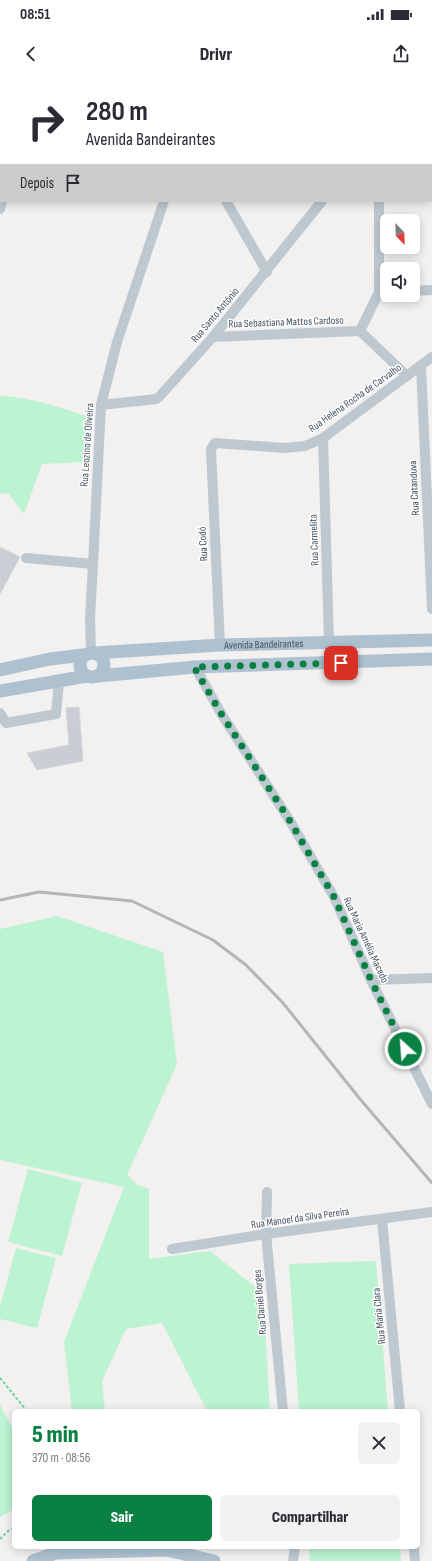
<!DOCTYPE html>
<html lang="pt">
<head>
<meta charset="utf-8">
<style>
  body { margin:0; font-family:"Sofia Sans Condensed",sans-serif; background:#f2f2f3; color:#2b2b33; height:100vh; display:flex; flex-direction:column; font-size:15px; white-space:nowrap }
  * { box-sizing:border-box; margin:0 }
  p { font-size:13px; color:#7c7c81 }
  .icon { flex:none; width:22px; height:22px; fill:none; stroke:currentColor; stroke-width:2; stroke-linecap:round; stroke-linejoin:round }
  .map { position:relative; flex:1; overflow:hidden }
  .drawer { position:absolute; left:12px; top:1329px; width:408px; height:140px; display:flex; flex-direction:column; background:#fff; border-radius:6px; box-shadow:0 2px 10px #0003 }
  .drawer>* { flex:none }
  .guide { position:absolute; left:0px; top:0px; width:432px; height:122px; box-shadow:0 2px 10px #0003; background:#fff; color:#2b2b33; overflow:hidden }
  .needle { width:26px; rotate:157deg }
  .controls { position:absolute; left:380px; top:134px; display:grid; gap:8px }
  .controls a { display:grid; place-items:center; width:40px; height:40px; border-radius:6px; background:#fff; box-shadow:0 2px 10px #0003; font-size:20px }
  .pin { position:absolute; display:grid; place-items:center; width:34px; height:34px; color:#fff; margin:-17px; border-radius:8px; box-shadow:0 2px 6px #0006 }
  .me { position:absolute; width:44px; margin:-22px; rotate:334deg; stroke-linejoin:round; filter:drop-shadow(0 0 3px #0008) }
  .turn { display:flex; align-items:center; gap:14px; height:84px; padding:0 20px; font-size:18px }
  .turn .icon { width:52px; height:52px; stroke-width:2.5 }
  .turn b { display:block; font-size:28px; line-height:34px }
  .then { display:flex; align-items:center; height:38px; padding:0 20px; background:#0003; gap:8px; font-size:15px }
  .round { display:grid; place-items:center; flex:none; width:42px; height:42px; border-radius:6px; background:#f2f2f3 }
  .summary { display:flex; align-items:center; justify-content:space-between; height:68px; padding:0 20px }
  h1 { font-size:24px; font-weight:800; line-height:30px; color:#0b8043 }
  .cta { display:flex; gap:8px; margin-top:auto; padding:8px 20px }
  .cta a { flex:1; height:46px; border-radius:6px; background:#0b8043; color:#fff; font-size:16px; font-weight:800; line-height:46px; text-align:center }
  .cta a+a { background:#f2f2f3; color:#2b2b33 }
  .status { display:flex; justify-content:space-between; align-items:center; height:28px; padding:0 20px; background:#fff; direction:ltr }
  .status svg { height:11px; fill:currentColor }
  header { display:flex; justify-content:space-between; align-items:center; height:52px; padding:0 20px; background:#fff; font-size:18px; font-weight:800 }
  .map>svg:first-child { display:block }
  .green { fill:#bcf3d0 }
  .building { fill:#cacdd3; stroke:#d4d6dc }
  .lines { fill:none; stroke-linecap:round; stroke-linejoin:round }
  .path { stroke:#71d4a0; stroke-width:2; stroke-dasharray:3 2; stroke-linecap:butt }
  .minor { stroke:#bdc8d0; stroke-width:10 }
  .major { stroke:#aec1d1; stroke-width:13 }
  .rail { stroke:#b2b6bb; stroke-width:3 }
  .route { stroke:#0b8043; stroke-width:7; stroke-dasharray:0 12.6 }
  .labels { text-anchor:middle; dominant-baseline:central; stroke-width:3; stroke-linejoin:round; paint-order:stroke }
  .street-label { font-size:11px; fill:#47545f; stroke:#fff }
</style>
</head>
<body>
<div class="status"><b>08:51</b><svg viewBox="0 0 49 12"><path d="M0 12V9h3v3zM5 12V6h3v6zM10 12V3h3v9zM15 12V0h3v12zM26 1h20v11H26zM47 4h2v5h-2z"/></svg></div>
<header><svg class="icon" aria-label="back" viewBox="0 0 24 24"><path d="M15 5l-7 7 7 7"/></svg>Drivr<svg class="icon" aria-label="share" viewBox="0 0 24 24"><path d="M12 15V3M7 8l5-5 5 5M5 13v7h14v-7"/></svg></header>
<div class="map">
<svg width="432" height="1481" viewBox="0 0 432 1481">
  <rect width="100%" height="100%" fill="#f3f0f0"/>
  <!-- green -->
  <g class="green">
    <polygon points="0,0 82,0 1,1 0,46"/>
    <path d="M0,316C32,317 62,328 92,338L85,382L42,384L24,434L8,413L0,414Z"/>
    <polygon points="57,836 163,872 177,984 127,1095 138,1105 149,1109 149,1179 210,1171 263,1213 270,1331 207,1331 162,1243 126,1249 102,1301 105,1331 72,1331 64,1262 124,1107 0,1080 0,849"/>
    <polygon points="28,1089 82,1103 62,1176 8,1162"/>
    <polygon points="16,1168 56,1178 37,1248 0,1239 0,1226"/>
    <polygon points="376,1181 388,1331 299,1331 289,1184"/>
    <polygon points="0,1325 14,1351 14,1429 0,1437"/>
    <polygon points="309,1467 400,1467 401,1481 310,1481"/>
  </g>
  <!-- building -->
  <g class="building">
    <polygon points="0,467 20,477 0,514"/>
    <polygon points="79,627 83,681 37,690 27,673 69,665 66,628"/>
  </g>
  <g class="lines">
    <!-- path -->
    <g class="path">
      <polyline points="0,1298 27,1331"/>
      <polyline points="0,1459 8,1451 14,1448"/>
    </g>
    <!-- minor -->
    <g class="minor">
      <polyline points="364,0 364,1"/>
      <polyline points="200,1 200,0"/>
      <polyline points="431,24 432,24"/>
      <polyline points="0,109 1,109"/>
      <polyline points="226,121 267,192"/>
      <polyline points="379,121 379,212 360,251 407,296"/>
      <polyline points="0,129 2,121"/>
      <polyline points="413,211 432,210"/>
      <polyline points="213,257 360,251"/>
      <polyline points="421,286 432,529"/>
      <polyline points="101,325 156,319 159,317 213,257 322,121"/>
      <polyline points="323,358 329,562"/>
      <polyline points="26,478 93,484"/>
      <polyline points="220,565 211,369 215,363 285,368 305,366 323,358 432,277"/>
      <polyline points="91,572 90,538 93,484 101,325 117,262 164,121"/>
      <polyline points="195,587 222,635 290,741 334,817 371,900 432,1024"/>
      <polyline points="0,633 6,643 56,634 59,601"/>
      <polyline points="371,900 432,898"/>
      <polyline points="267,1112 266,1154 283,1331"/>
      <polyline points="382,1139 400,1331"/>
      <polyline points="172,1169 266,1154 432,1132"/>
      <polyline points="414,1467 415,1481"/>
      <polyline points="293,1481 295,1467"/>
    </g>
    <!-- major -->
    <g class="major">
      <circle cx="92" cy="585" r="12"/>
      <path id="s1" d="M95,573L220,565L432,560"/>
      <polyline points="0,590 50,579 83,575"/>
      <polyline points="98,596 195,587 432,579"/>
      <polyline points="0,611 87,596"/>
      <polyline points="33,1481 56,1473 167,1470 214,1481"/>
    </g>
    <!-- rail -->
    <polyline class="rail" points="0,820 39,812 132,821 213,860 246,885 283,923 360,1019 432,1103"/>
  </g>
  <g class="lines">
    <!-- route -->
    <polyline class="route" points="341,583 194,587 222,635 290,741 334,817 371,900 405,969"/>
  </g>
  <g class="labels">
    <!-- street labels -->
    <g class="street-label">
      <text transform="translate(215 235) rotate(-50)">Rua Santo Antônio</text>
      <text transform="translate(286 242) rotate(-2)">Rua Sebastiana Mattos Cardoso</text>
      <text transform="translate(355 318) rotate(-35)">Rua Helena Rocha de Carvalho</text>
      <text transform="translate(87 365) rotate(-86)">Rua Leozino de Oliveira</text>
      <text transform="translate(414 408) rotate(-93)">Rua Catanduva</text>
      <text transform="translate(314 460) rotate(-92)">Rua Carmelita</text>
      <text transform="translate(203 464) rotate(-93)">Rua Codó</text>
      <text stroke="none"><textPath href="#s1" startOffset="169">Avenida Bandeirantes</textPath></text>
      <text transform="translate(366 860) rotate(65)">Rua Maria Amélia Macedo</text>
      <text transform="translate(300 1138) rotate(-8)">Rua Manoel da Silva Pereira</text>
      <text transform="translate(260 1222) rotate(-95)">Rua Daniel Borges</text>
      <text transform="translate(379 1236) rotate(-96)">Rua Maria Clara</text>
    </g>
  </g>
</svg>
<div class="controls">
<a><svg class="needle" viewBox="-14 -14 28 28"><path d="M0-13l5 13h-10z" fill="#e53935"/><path d="M0 13l5-13h-10z" fill="#7c7c81"/></svg></a>
<a><svg class="icon" aria-label="sound" viewBox="0 0 24 24"><path d="M4 9h4l5-4v14l-5-4H4zM17 9q2 3 0 6"/></svg></a>
</div>
<div class="pin" style="left:341px;top:583px;background:#d93025"><svg class="icon" aria-label="arrive" viewBox="0 0 24 24"><path d="M6 21V4h12l-3 4 3 4H6"/></svg></div>
<svg class="me" style="left:405px;top:969px" viewBox="-20 -20 40 40"><circle r="17" fill="#0b8043" stroke="#fff" stroke-width="3"/><path d="M0-11L8 9 0 5-8 9z" fill="#fff"/></svg>
<div class="guide">
<div class="turn"><svg class="icon" aria-label="right" viewBox="0 0 24 24"><path d="M7 20v-9h11M14 6l5 5-5 5"/></svg><div><b>280 m</b>Avenida Bandeirantes</div></div>
<div class="then">Depois<svg class="icon" aria-label="arrive" viewBox="0 0 24 24"><path d="M6 21V4h12l-3 4 3 4H6"/></svg></div>
</div>
<section class="drawer">
<div class="summary"><div><h1>5 min</h1><p>370 m · 08:56</p></div><a class="round"><svg class="icon" aria-label="close" viewBox="0 0 24 24"><path d="M6 6l12 12M18 6L6 18"/></svg></a></div>
<div class="cta"><a>Sair</a><a>Compartilhar</a></div>
</section>
</div>
</body>
</html>
